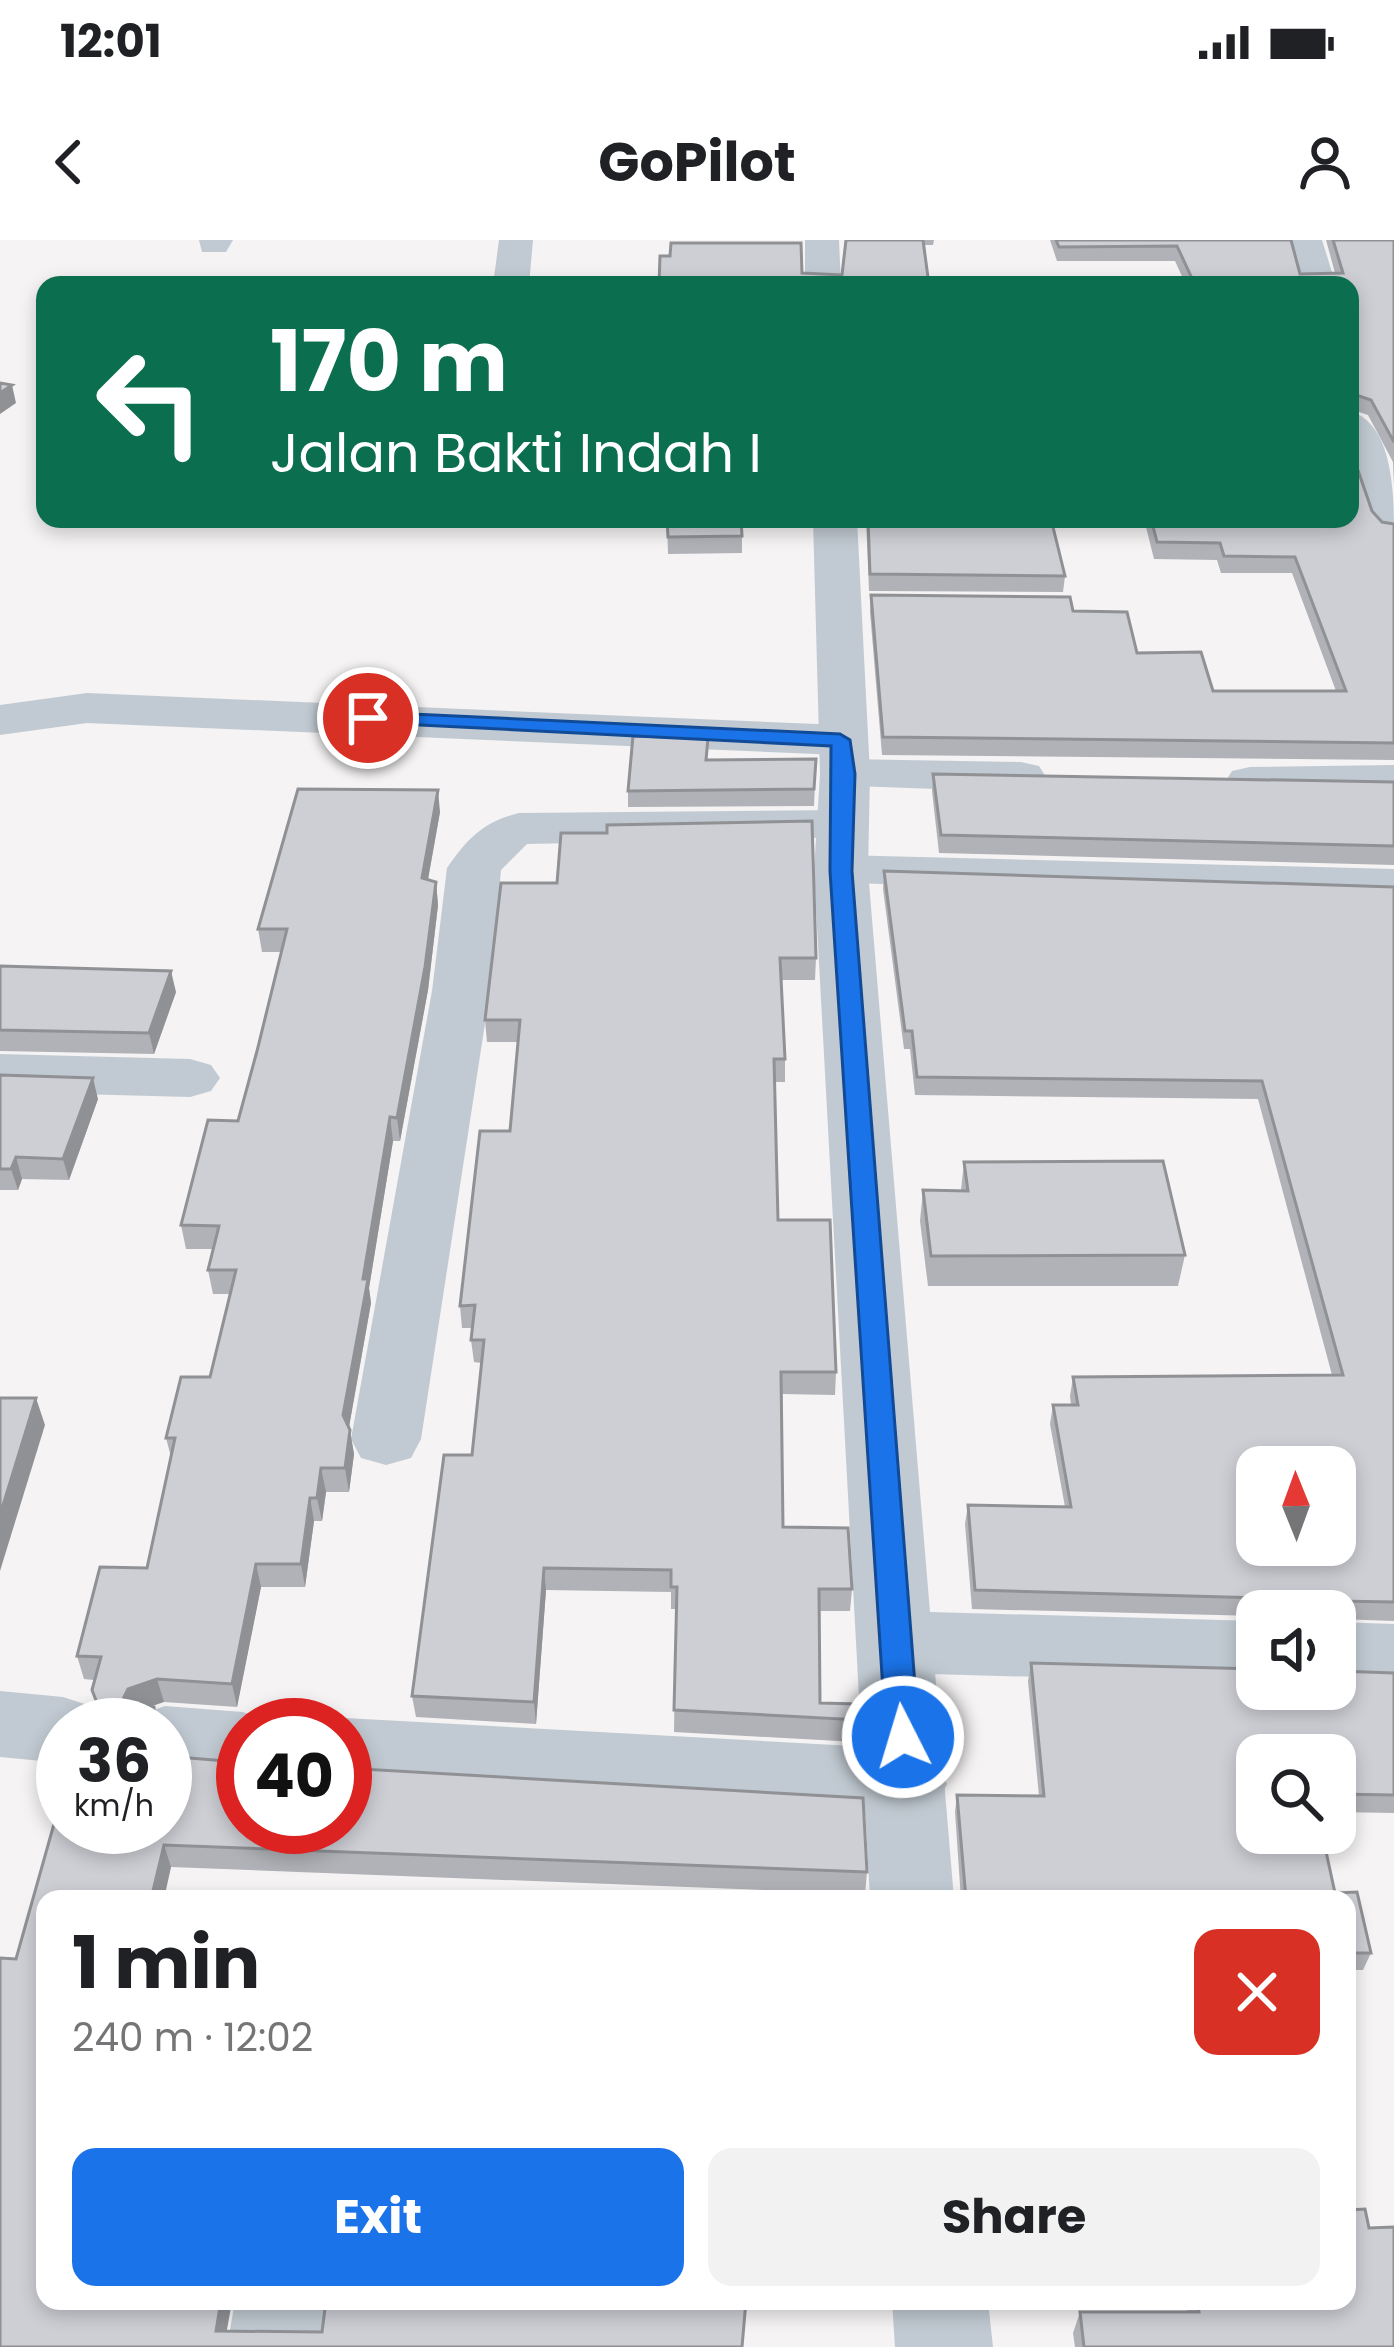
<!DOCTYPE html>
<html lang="en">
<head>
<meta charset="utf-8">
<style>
  body { margin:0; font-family:Poppins,sans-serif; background:#f2f2f2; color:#202124; height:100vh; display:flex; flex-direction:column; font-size:45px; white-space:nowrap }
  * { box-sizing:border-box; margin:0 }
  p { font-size:39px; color:#757577 }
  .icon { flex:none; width:66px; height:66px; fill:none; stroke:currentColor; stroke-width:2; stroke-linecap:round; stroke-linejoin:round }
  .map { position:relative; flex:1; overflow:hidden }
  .drawer { position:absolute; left:36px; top:1650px; width:1320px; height:420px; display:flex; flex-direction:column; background:#fff; border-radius:24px; box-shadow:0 6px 18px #0003 }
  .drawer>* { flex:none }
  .guide { position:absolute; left:36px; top:36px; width:1323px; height:252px; border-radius:24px; box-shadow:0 6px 18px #0003; background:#0b6e4f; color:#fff; overflow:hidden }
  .needle { width:78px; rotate:359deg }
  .fabs { position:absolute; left:1236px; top:1206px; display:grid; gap:24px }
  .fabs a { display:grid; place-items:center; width:120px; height:120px; border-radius:24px; background:#fff; box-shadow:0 6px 18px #0003; font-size:60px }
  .speed { position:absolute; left:36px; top:1458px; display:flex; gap:24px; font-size:60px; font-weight:700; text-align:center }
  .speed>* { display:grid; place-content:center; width:156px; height:156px; border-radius:50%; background:#fff; box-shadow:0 6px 18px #0003; line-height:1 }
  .speed small { font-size:30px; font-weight:400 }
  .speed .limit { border:18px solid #d22; background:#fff; color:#111 }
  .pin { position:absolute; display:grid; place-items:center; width:102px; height:102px; color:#fff; margin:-51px; border:6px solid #fff; border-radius:50%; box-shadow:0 3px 12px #0007 }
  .me { position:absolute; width:132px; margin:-66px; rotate:355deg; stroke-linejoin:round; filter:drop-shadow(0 0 9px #0008) }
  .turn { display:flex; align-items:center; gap:42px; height:252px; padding:0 36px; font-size:54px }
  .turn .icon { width:156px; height:156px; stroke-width:2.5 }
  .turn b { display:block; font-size:84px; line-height:102px }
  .round { display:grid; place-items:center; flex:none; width:126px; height:126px; border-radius:24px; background:#f2f2f2 }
  .overview { display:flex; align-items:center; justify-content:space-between; height:204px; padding:0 36px }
  h1 { font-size:72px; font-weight:700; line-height:90px }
  .primary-button { display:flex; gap:24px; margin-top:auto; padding:24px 36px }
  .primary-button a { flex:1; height:138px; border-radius:24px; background:#1a73e8; color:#fff; font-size:48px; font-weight:700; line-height:138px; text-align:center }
  .primary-button a+a { background:#f2f2f2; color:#202124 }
  .status { display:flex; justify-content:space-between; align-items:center; height:84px; padding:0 60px; background:#fff; direction:ltr }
  .status svg { height:33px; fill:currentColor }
  header { display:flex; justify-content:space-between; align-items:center; height:156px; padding:0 36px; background:#fff; font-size:54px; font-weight:700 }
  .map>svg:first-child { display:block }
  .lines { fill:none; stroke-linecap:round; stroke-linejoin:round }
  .minor { fill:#c1cad2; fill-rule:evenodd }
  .tertiary { fill:#c1cad2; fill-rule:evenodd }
  .wall { fill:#b0b2b7; fill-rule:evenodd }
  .shaded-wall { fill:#909195 }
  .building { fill:#cdcfd5; stroke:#909195; stroke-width:3; fill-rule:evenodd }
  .route { fill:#1a73e8; stroke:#114b97; stroke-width:3 }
</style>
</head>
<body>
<div class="status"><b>12:01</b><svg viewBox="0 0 49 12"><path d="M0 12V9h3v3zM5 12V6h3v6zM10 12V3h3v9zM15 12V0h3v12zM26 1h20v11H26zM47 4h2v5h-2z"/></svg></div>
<header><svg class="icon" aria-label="back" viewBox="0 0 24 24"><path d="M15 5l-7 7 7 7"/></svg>GoPilot<svg class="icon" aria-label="person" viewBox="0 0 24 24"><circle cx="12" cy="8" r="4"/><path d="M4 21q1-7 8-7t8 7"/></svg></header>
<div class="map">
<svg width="1394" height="2107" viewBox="0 0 1394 2107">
  <rect width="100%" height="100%" fill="#f5f3f3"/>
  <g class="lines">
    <!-- minor -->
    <g class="minor">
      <polygon points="199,0 233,0 226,12 202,12"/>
      <polygon points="499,0 533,0 529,45 493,45"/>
      <polygon points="1288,0 1322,0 1336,45 1300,45"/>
      <path d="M1350,171C1394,184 1394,256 1394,298L1379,294L1372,285L1350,219Z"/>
      <polygon points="87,453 840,485 858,489 865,500 858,511 840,515 87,483 0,495 0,465"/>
      <polygon points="845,519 1021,522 1039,526 1046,537 1039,548 1021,552 827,545 820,534 827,523"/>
      <polygon points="1394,525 1394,555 1250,557 1232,553 1225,542 1232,531 1250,527"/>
      <path d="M843,570L861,575L869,586L861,597L527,604L501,630L490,751L421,1199L411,1218L386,1225L361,1218L351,1199L432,751L447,628C468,598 483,582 519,573Z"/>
      <polygon points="841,615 1394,629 1394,661 822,642 814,631 822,620"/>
      <polygon points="0,814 190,819 211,825 220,838 211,851 190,857 0,852"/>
      <polygon points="894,1371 1257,1381 1257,1443 894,1433 867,1424 856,1402 867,1380"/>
      <polygon points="1335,1382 1394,1384 1394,1448 1335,1446"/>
      <polygon points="0,1451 63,1457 91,1466 100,1485 63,1485 63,1523 0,1517"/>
      <polygon points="165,1466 243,1472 272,1485 243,1485 243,1540 165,1534 165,1485 133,1485 137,1476"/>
      <polygon points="345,1478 907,1509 935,1519 947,1544 935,1569 907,1579 345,1546 345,1485 325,1485"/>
      <polygon points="235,2061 331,2061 325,2107 227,2107"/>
    </g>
    <!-- tertiary -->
    <g class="tertiary">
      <polygon points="805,0 839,0 841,45 805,45"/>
      <polygon points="813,279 857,279 870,534 868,631 954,1659 870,1659 814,631 820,534"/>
      <polygon points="892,2061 988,2061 993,2107 895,2107"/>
    </g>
  </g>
  <!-- wall -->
  <g class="wall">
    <polygon points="846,0 934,0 933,5 923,5 929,45 802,33 842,35"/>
    <polygon points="1050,0 1291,0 1300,34 1335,33 1326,0 1394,0 1394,246 1393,222 1368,175 1350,169 1350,45 1186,45 1175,21 1057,21"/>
    <polygon points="1372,271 1382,282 1394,284 1394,520 882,515 870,372 871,355 1073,371 1137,413 1213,451 1336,451 1292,333 1221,333 1217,320 1154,319 1144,279 1350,279"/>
    <polygon points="667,279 742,296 742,313 668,314"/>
    <polygon points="866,279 1051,279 1065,336 1063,352 869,351"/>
    <polygon points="816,519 814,566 628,567 628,551 707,520"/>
    <polygon points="933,534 1394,542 1394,625 939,613 932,551"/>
    <polygon points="440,572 428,640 436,642 438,665 428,750 400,901 393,901 369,1048 371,1063 349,1187 354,1214 349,1252 326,1252 322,1281 314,1281 305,1347 261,1347 237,1467 164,1462 96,1463 94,1440 84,1439 77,1416 147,1328 171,1217 166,1198 210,1137 230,1054 213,1054 208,1030 213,1009 186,1009 181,985 238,881 257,811 281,712 262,712 258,689"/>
    <path d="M884,631L1394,647V1381L1338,1379V1431L1394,1433V1573L1335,1572V1515H1257V1593H1322L1335,1653L1357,1652L1371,1713L1363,1730H1347V1659H961L955,1572L957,1555L1039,1556L1028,1441L1031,1423L1257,1429V1449H1335V1371H1257V1376L972,1369L965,1284L968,1265L1065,1267L1050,1184L1053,1165H1071L1070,1156L1073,1137L1332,1135L1258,859L915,855L910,809H904L883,649ZM1257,1227H1335V1305H1257Z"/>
    <polygon points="501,643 816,718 815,740 781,740 785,819 785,842 774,842 778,980 836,1132 835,1155 782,1154 783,1287 852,1349 850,1371 819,1371 820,1463 859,1480 857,1502 674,1492 676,1369 671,1369 671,1352 546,1350 536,1484 416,1477 412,1456 472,1215 481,1123 474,1122 471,1100 473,1088 462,1088 460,1066 510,891 518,802 487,802 485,780"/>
    <polygon points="0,726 176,752 154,814 0,811"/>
    <polygon points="0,834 98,859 69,940 22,939 18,950 0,950"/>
    <polygon points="964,922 1185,1015 1178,1046 928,1046 920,981 923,950 961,950"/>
    <polygon points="63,1552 867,1632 865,1654 171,1627 45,2061 227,2092 743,2107 0,2107 16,1719"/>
    <polygon points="1185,2061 1347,2061 1394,2107 1075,2107 1073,2093 1080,2072 1187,2072"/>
  </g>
  <!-- shaded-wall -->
  <g class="shaded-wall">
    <polygon points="12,145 16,163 0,174 0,153"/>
    <polygon points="438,550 440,572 424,661 422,638"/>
    <polygon points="436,642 438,665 428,750 400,901 397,878"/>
    <polygon points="171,731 176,752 154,814 149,793"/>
    <polygon points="93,838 98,859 69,940 63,919"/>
    <polygon points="390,877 393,901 369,1048 371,1063 347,1198 343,1175 363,1039"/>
    <polygon points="16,917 22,939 18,950 11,929"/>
    <polygon points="36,1158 45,1185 0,1331 0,1275"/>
    <polygon points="350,1190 354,1214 349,1252 345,1228"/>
    <polygon points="321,1228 326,1252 322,1281 317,1258"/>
    <polygon points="310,1258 314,1281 305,1347 301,1324"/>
    <polygon points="256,1324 261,1347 237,1467 232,1444"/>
    <polygon points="544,1328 546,1350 536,1484 534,1462"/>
    <polygon points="157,1439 164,1462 135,1472 121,1463 128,1449"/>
    <polygon points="164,1605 171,1627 164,1659 151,1659"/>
    <polygon points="221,2061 232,2061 224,2107 216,2091"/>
  </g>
  <!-- building -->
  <g class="building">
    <polygon points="846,0 923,0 929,45 659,45 660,16 670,16 671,3 801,3 802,33 842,35"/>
    <polygon points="1056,0 1291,0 1300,34 1343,33 1333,0 1394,0 1394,202 1371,160 1350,153 1350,45 1195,45 1177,6 1059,7"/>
    <polygon points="0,143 12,145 0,153"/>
    <polygon points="1350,207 1372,271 1382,282 1394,284 1394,503 883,497 871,355 1070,357 1073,371 1127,372 1137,413 1201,412 1213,451 1346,451 1295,317 1224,316 1220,303 1157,302 1151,279 1350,279"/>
    <polygon points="667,279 741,279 742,296 668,297"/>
    <polygon points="868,279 1051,279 1065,336 870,334"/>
    <polygon points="633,496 708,498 706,520 816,519 814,549 628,551"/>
    <polygon points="933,534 1394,542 1394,606 941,595"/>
    <polygon points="298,549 438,550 422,638 436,642 425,727 397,878 390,877 363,1039 368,1039 343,1175 350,1190 345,1228 321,1228 317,1258 310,1258 301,1324 256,1324 232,1444 157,1439 128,1449 121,1463 154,1467 155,1485 82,1485 87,1467 97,1463 92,1450 101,1417 77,1416 100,1327 147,1328 175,1198 166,1198 181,1137 210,1137 236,1030 208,1030 219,986 181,985 208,880 238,881 257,811 287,689 258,689"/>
    <polygon points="812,581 816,718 780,718 785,819 774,819 778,980 830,980 836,1132 781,1132 783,1287 848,1288 852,1349 819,1349 820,1463 858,1464 859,1480 674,1470 677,1347 671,1347 671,1330 544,1328 534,1462 412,1456 444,1215 472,1215 484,1100 471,1100 475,1065 460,1066 480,891 510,891 520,780 485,780 501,643 557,643 561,593 607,593 607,585"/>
    <path d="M884,631L1394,647V1362L1338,1361V1431L1394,1433V1555L1335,1554V1515H1257V1593H1322L1335,1653L1357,1652L1371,1713H1347V1659H966L957,1555L1044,1556L1031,1423L1257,1429V1449H1335V1371H1267V1363L1262,1358L975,1350L968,1265L1071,1267L1053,1165H1078L1073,1137L1343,1135L1262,841L917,837L912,791H905ZM1257,1227H1335V1305H1257Z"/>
    <polygon points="0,726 171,731 149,793 0,790"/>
    <polygon points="0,835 93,838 63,919 16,917 11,929 0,929"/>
    <polygon points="1163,921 1185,1015 931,1016 923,950 968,951 964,922"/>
    <polygon points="0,1158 36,1158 0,1275"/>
    <polygon points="242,1511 243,1587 345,1587 345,1528 863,1558 867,1632 164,1605 151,1659 45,1659 45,2061 221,2061 216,2091 322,2092 326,2061 746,2061 742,2107 0,2107 0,1718 16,1719 63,1552 63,1587 165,1587 165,1516 237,1522"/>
    <polygon points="1365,1969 1369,1988 1394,1987 1394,2107 1084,2107 1080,2072 1199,2072 1197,2061 1347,2061 1347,1970"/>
  </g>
  <!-- route -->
  <polygon class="route" points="368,472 840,494 850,500 855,534 852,631 919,1497 914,1507 891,1507 886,1497 830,631 831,506 361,482 361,474"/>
</svg>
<div class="fabs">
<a><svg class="needle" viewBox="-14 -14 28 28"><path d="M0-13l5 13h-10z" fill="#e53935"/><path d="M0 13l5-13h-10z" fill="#757577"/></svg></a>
<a><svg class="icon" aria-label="sound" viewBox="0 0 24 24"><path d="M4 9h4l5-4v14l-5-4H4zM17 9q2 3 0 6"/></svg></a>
<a><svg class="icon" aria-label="search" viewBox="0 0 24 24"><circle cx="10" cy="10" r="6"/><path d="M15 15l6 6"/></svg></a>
</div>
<div class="speed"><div>36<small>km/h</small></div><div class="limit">40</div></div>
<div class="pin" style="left:368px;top:478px;background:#d93025"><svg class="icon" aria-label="arrive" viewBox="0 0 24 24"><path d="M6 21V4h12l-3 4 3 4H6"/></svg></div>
<svg class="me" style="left:903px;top:1497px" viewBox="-20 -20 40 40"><circle r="17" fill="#1a73e8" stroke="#fff" stroke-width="3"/><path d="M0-11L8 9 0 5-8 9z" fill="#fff"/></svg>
<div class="guide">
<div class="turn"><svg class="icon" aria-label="left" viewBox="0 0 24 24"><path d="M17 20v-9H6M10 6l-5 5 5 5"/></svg><div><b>170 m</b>Jalan Bakti Indah I</div></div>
</div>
<section class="drawer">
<div class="overview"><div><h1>1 min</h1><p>240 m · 12:02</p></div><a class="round" style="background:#d93025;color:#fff"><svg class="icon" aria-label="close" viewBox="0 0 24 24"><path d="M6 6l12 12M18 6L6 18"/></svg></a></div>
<div class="primary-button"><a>Exit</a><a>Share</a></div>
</section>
</div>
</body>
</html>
